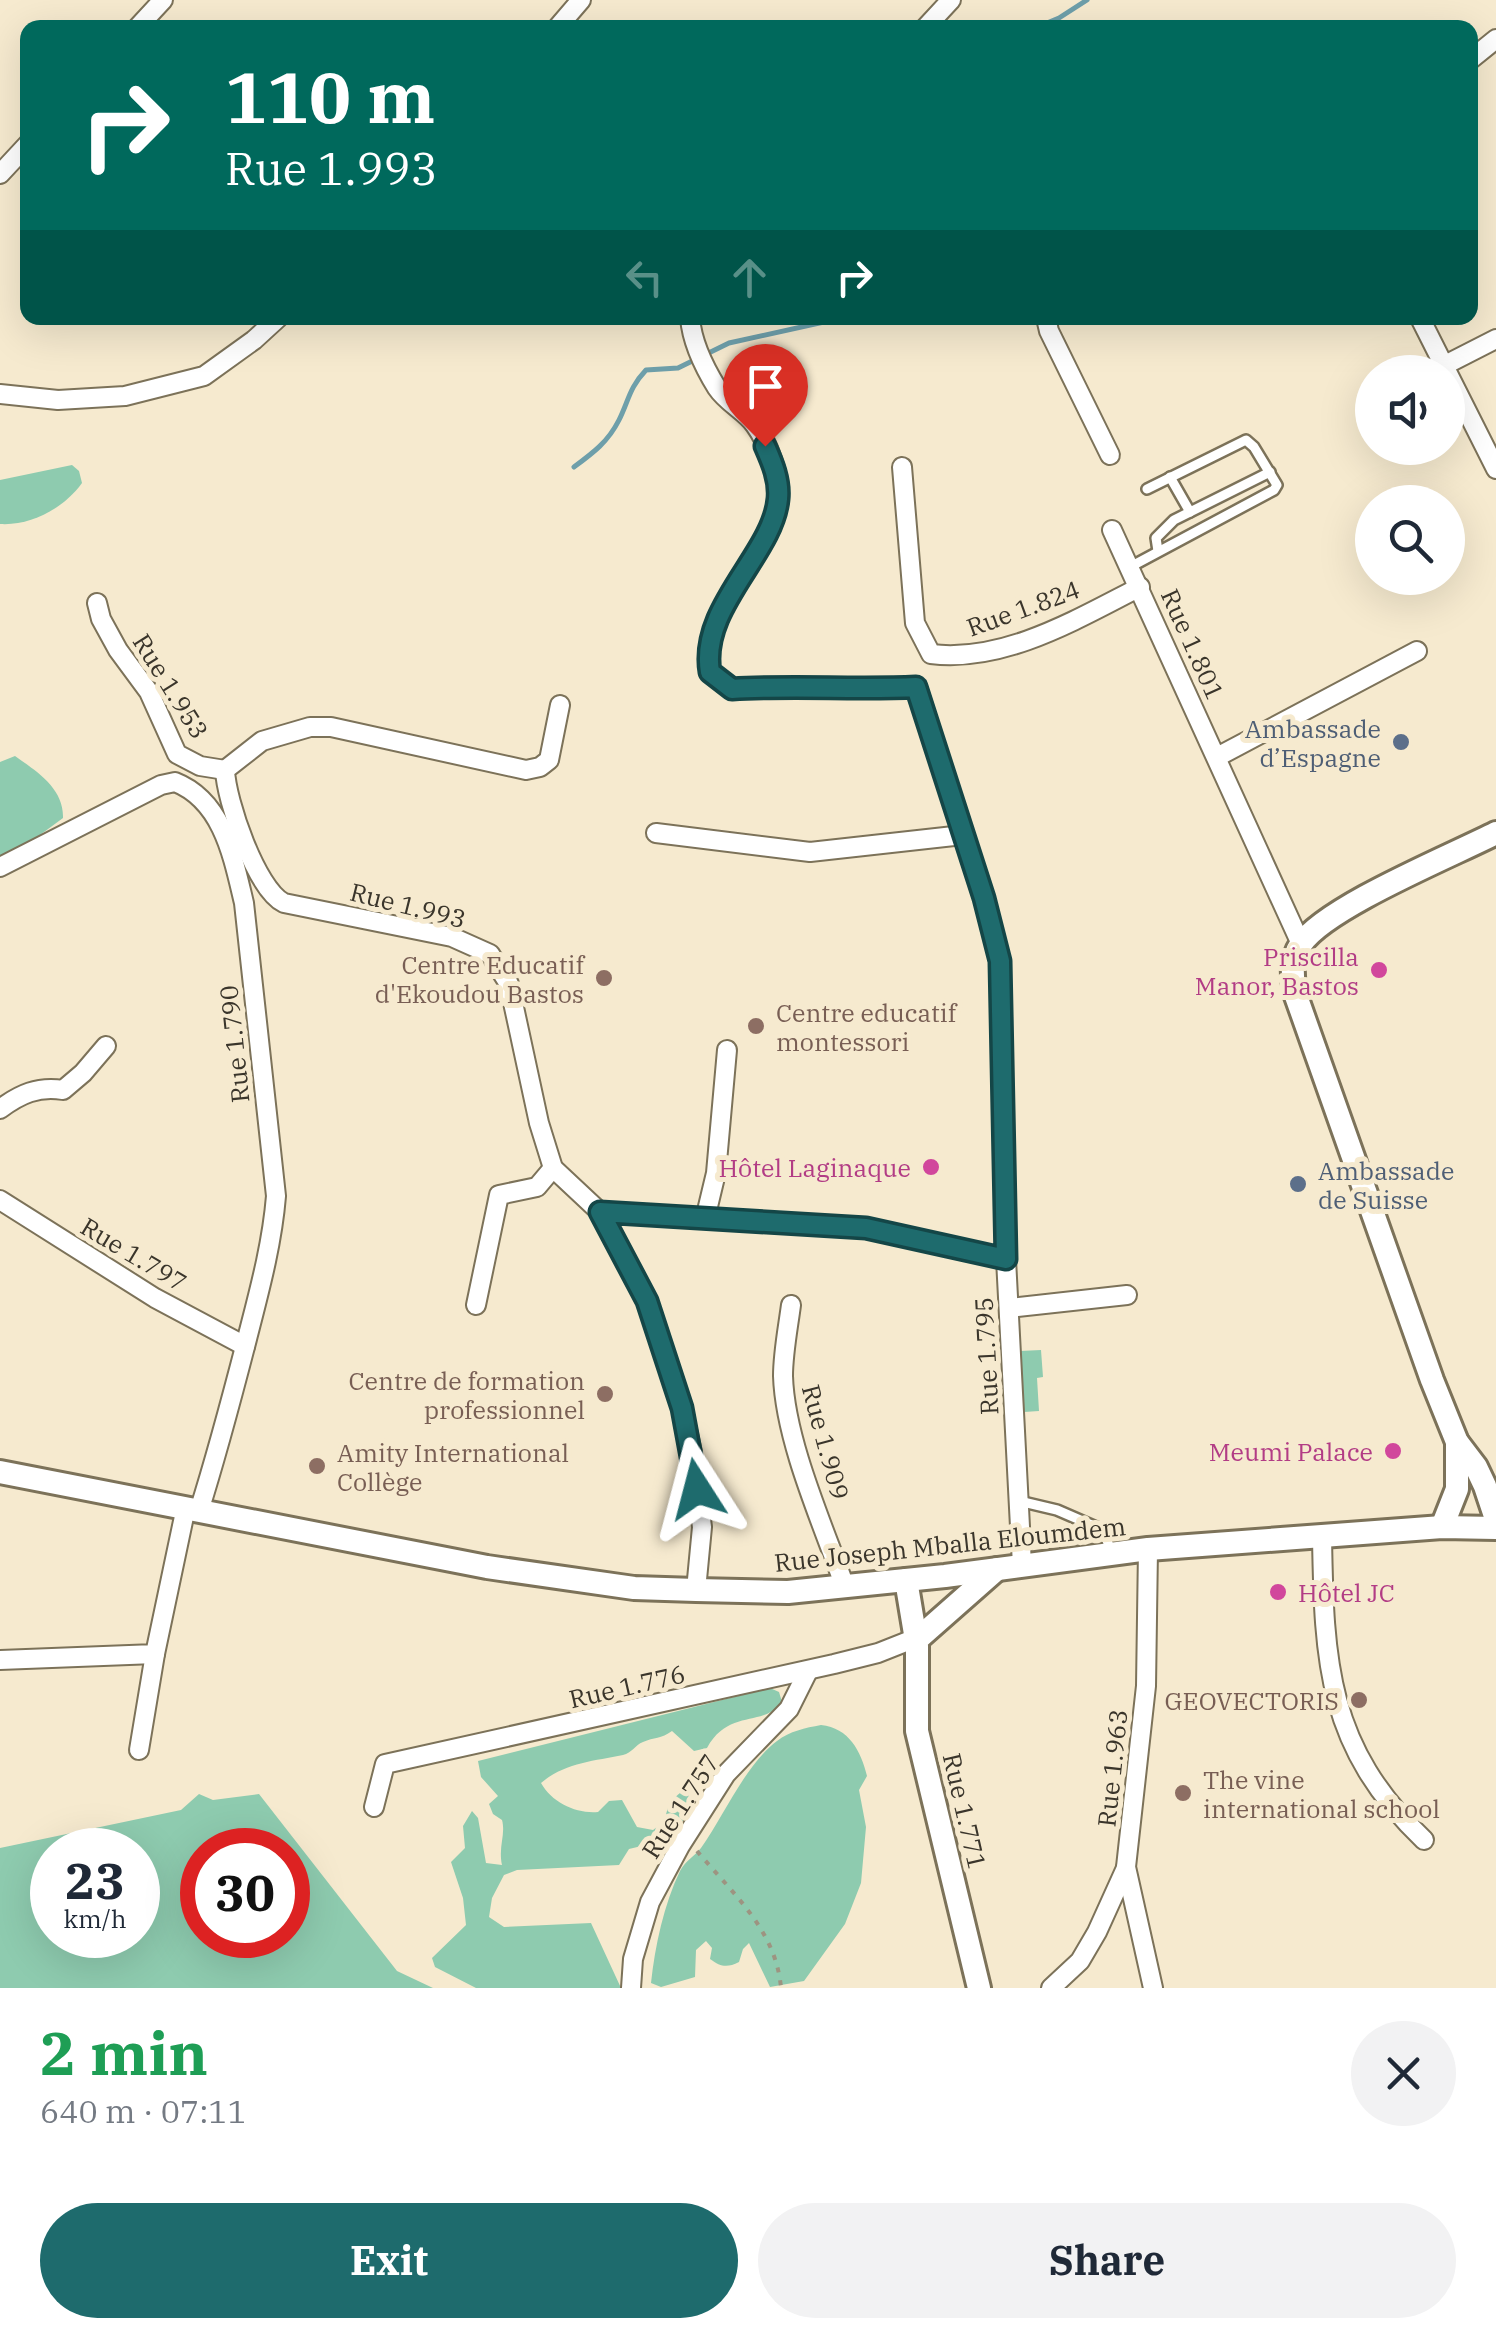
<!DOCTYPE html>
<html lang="en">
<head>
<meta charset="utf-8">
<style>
  body { margin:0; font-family:"IBM Plex Serif",serif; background:#f2f2f3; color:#1f2937; height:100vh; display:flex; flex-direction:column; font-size:38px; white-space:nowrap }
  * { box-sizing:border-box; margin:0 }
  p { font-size:32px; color:#747a83 }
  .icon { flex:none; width:55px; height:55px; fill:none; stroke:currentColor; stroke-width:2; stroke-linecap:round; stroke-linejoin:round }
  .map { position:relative; height:1988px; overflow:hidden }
  .sheet { display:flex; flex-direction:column; background:#fff; flex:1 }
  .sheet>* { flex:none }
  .banner { position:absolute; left:20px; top:20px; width:1458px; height:305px; border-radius:20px; box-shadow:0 10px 40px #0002; background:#00695c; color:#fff; overflow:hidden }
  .buttons { position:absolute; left:1355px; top:355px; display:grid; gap:20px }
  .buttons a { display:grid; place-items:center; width:110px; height:110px; border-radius:50%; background:#fff; box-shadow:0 10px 40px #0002; font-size:50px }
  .speed { position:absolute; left:30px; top:1828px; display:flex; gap:20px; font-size:50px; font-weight:700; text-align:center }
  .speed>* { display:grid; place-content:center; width:130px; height:130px; border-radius:50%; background:#fff; box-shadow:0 10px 40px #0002; line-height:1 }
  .speed small { font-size:25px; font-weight:400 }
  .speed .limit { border:15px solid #d22; background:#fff; color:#111 }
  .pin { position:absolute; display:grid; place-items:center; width:85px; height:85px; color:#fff; margin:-102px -42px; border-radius:50% 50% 50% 0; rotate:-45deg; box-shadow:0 0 10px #0007 }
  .pin .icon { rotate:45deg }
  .me { position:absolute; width:110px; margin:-55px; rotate:351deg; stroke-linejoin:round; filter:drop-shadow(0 0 8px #0008) }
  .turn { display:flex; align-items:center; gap:35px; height:210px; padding:0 40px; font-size:45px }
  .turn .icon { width:130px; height:130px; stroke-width:2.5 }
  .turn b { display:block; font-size:70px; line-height:85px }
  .lanes { display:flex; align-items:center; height:95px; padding:0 40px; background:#0003; justify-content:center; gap:50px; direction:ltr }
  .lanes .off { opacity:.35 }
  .round { display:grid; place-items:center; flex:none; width:105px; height:105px; border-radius:52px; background:#f2f2f3 }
  .summary { display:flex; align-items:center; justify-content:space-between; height:170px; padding:0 40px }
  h1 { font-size:60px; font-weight:800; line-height:75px; color:#1e9e55 }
  .cta { display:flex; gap:20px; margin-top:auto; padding:20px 40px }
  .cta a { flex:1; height:115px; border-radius:60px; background:#1e6b6d; color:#fff; font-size:40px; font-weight:800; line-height:115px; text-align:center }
  .cta a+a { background:#f2f2f3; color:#1f2937 }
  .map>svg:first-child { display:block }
  .green { fill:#8ecbaf; fill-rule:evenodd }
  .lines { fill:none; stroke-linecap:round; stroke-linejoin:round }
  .stream { stroke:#6e9faa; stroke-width:5 }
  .lane-casing { stroke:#7c7259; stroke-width:14 }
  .street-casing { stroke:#7c7259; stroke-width:22 }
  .secondary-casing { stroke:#7c7259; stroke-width:28 }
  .path { stroke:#9d9481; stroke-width:4; stroke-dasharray:5 8; stroke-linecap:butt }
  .lane { stroke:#fff; stroke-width:9 }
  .street { stroke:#fff; stroke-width:18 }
  .secondary { stroke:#fff; stroke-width:22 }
  .route-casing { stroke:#144647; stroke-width:25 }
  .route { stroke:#1e6b6d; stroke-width:18 }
  .service-dot { fill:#5c6f8a; stroke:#f6eacf; stroke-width:4 }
  .hotel-dot { fill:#d1479c; stroke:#f6eacf; stroke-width:4 }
  .education-dot { fill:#8d6e63; stroke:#f6eacf; stroke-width:4 }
  .labels { text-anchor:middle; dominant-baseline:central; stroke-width:10; stroke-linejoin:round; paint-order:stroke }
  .street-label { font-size:25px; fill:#3a352b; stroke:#f6eacf }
  .service-label { font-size:25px; fill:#4e5e75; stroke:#f6eacf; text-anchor:end }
  .hotel-label { font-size:25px; fill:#b23c85; stroke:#f6eacf; text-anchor:end }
  .education-label { font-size:25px; fill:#785e54; stroke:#f6eacf; text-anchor:end }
</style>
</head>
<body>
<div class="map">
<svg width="1496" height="1988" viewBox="0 0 1496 1988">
  <rect width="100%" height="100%" fill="#f6eacf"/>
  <!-- green -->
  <g class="green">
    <path d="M72,465L79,471L82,483C64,508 31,526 0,524V480Z"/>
    <path d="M15,756C36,771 64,788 63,818L25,846L0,858V762Z"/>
    <polygon points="1041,1350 1043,1377 1037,1378 1039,1411 1024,1412 1020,1351"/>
    <path d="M770,1688L779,1692L782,1702C763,1728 729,1708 707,1748L694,1751L672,1731C661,1739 654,1737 643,1742C635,1745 632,1753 623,1755C594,1761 564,1763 541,1783C552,1803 577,1814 598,1812L609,1801L622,1800L637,1827L653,1830L665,1821C667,1803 675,1796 689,1786C689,1833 670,1839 629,1849L619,1865L517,1870L504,1875L492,1898L489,1917L504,1927L591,1923L621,1988H476L435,1967L432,1958L466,1925L463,1898L451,1862L465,1848L463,1826L472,1811L478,1818L486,1863L502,1865C498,1846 506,1835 502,1820L493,1814L489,1804L498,1796L481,1777L478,1761Z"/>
    <path d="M821,1725C849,1728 861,1751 867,1776L859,1790L866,1827L861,1883L845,1924L804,1981L770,1987L749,1943L743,1949L739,1962C727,1968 721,1967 710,1959L712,1948L706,1941L696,1950L695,1977L661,1987L651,1983C655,1946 664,1904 680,1871C686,1860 694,1857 701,1848C724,1816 745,1765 777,1741C790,1731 805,1728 821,1725Z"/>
    <path d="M199,1794L213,1800L259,1794L397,1971L433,1988H0V1848L181,1810ZM138,1850V1935H52V1850ZM288,1850V1935H202V1850Z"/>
  </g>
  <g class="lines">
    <!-- stream -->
    <g class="stream">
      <polyline points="1035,28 1059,18 1087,0"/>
      <path d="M574,467C593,453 608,442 619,420C629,400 629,388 646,370L678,368L729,343L842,318"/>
    </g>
    <!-- lane casing -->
    <g class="lane-casing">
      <g id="lane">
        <polyline points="1170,477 1190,512"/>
        <polyline points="1158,551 1156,538 1174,520 1270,472"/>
        <polyline points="1130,567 1274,490 1277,485 1254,447 1246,440 1147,489"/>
        <polyline points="1019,1501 1057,1510 1103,1530 1111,1551"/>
      </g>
    </g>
    <!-- street casing -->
    <g class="street-casing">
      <g id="street">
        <polyline points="137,28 163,0"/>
        <polyline points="557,28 581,0"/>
        <polyline points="925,28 951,0"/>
        <polyline points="1470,60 1496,39"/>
        <polyline points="0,174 28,144"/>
        <path d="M690,318C692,342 704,367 717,388C727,403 745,411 755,425C768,443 780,475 779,497C775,553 698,606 710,672L732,689C793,685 855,690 917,687L984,898L1000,961L1006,1259L1022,1565"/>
        <polyline points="1046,318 1049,331 1110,455"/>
        <polyline points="1420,318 1496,469"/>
        <polyline points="1445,365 1496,339"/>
        <polyline points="0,394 58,400 125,396 204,376 254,340 278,318"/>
        <path d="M902,467L915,623L931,654C1004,663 1077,619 1140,587"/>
        <polyline points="1112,530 1301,944"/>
        <polyline points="97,603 101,619 118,650 149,692 177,754 200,766 225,770"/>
        <path d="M560,705L549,760L540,767L526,770L331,727H310L262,741L225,770C226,800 256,889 284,903L452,937L490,954L509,984L539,1123L553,1168L600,1212L867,1228L1006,1259"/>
        <polyline points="1217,757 1417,651"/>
        <polyline points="656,833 810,852 963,835"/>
        <path d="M0,867L161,785L175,782C223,801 233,857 244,903L276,1196C272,1245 259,1292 247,1339C232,1397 217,1454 199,1511"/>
        <path d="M0,1109C20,1094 38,1086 63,1090L83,1073L106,1046"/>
        <polyline points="0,1200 155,1298 245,1346"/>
        <polyline points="600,1212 647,1301 682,1408 692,1452 702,1527 696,1590"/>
        <polyline points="705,1219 716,1173 727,1050"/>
        <polyline points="476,1305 499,1195 537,1187 553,1168"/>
        <path d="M791,1305C788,1328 783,1353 783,1376C785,1441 823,1525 845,1587"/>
        <polyline points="1009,1308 1127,1295"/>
        <path d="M1322,1536C1324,1663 1327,1747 1424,1840"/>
        <polyline points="1148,1549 1146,1686 1126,1867 1153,1988"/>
        <polyline points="0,1660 155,1654 186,1507"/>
        <polyline points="139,1750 155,1654"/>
        <polyline points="374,1807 385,1764 834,1664 878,1653 921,1636"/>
        <polyline points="631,1988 633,1959 650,1902 680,1846 726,1774 789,1709 808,1671"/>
        <polyline points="1051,1988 1080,1961 1097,1932 1126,1868"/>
      </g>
    </g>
    <!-- secondary casing -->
    <g class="secondary-casing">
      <g id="secondary">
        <path d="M1496,833C1451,856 1326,907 1301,944C1290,961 1292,977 1296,996L1432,1380L1457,1442L1476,1467L1485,1486L1496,1519"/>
        <polyline points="0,1472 487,1567 634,1588 696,1590 788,1592 945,1576 1148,1549 1442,1527 1496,1528"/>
        <polyline points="1442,1527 1457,1489 1457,1442"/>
        <polyline points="906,1580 917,1646 917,1731 979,1988"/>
        <polyline points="921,1636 997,1569"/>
      </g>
    </g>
    <!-- path -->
    <path class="path" d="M697,1851C733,1894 776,1930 781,1988"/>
    <!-- lane -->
    <use href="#lane" class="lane"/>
    <!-- street -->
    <use href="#street" class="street"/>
    <!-- secondary -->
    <use href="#secondary" class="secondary"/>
  </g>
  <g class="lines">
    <!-- route casing -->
    <g class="route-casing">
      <path id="route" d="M697,1489L682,1408L647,1301L600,1212L866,1228L1006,1259L1000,961L984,898L916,687C854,690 793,685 732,689L710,672C699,607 773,554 778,499C780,480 772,462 765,446"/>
    </g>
    <!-- route -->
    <use href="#route" class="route"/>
  </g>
  <!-- markers -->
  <g class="service-dot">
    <circle cx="1401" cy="742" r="10"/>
    <circle cx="1298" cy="1184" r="10"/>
  </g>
  <g class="hotel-dot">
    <circle cx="1379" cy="970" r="10"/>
    <circle cx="931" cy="1167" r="10"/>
    <circle cx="1393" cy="1451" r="10"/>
    <circle cx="1278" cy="1592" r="10"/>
  </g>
  <g class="education-dot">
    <circle cx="604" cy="978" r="10"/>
    <circle cx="756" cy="1026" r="10"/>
    <circle cx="605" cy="1394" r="10"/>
    <circle cx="317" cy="1466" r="10"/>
    <circle cx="1359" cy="1700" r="10"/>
    <circle cx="1183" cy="1793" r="10"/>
  </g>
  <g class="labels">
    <!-- street labels -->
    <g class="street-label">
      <text transform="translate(1023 608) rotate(-20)">Rue 1.824</text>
      <text transform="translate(1193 644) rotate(66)">Rue 1.801</text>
      <text transform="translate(171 686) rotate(58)">Rue 1.953</text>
      <text transform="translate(408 905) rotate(14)">Rue 1.993</text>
      <text transform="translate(234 1044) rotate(-96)">Rue 1.790</text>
      <text transform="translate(134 1254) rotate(31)">Rue 1.797</text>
      <text transform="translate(986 1356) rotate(-93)">Rue 1.795</text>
      <text transform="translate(826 1442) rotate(75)">Rue 1.909</text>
      <text transform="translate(950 1544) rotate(-6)">Rue Joseph Mballa Eloumdem</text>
      <text transform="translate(627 1686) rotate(-13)">Rue 1.776</text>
      <text transform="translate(1112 1768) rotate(-84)">Rue 1.963</text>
      <text transform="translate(680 1806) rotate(-57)">Rue 1.757</text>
      <text transform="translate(965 1811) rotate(77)">Rue 1.771</text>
    </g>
    <!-- service labels -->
    <g class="service-label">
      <text x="1381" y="728">Ambassade<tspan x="1381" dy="29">d’Espagne</tspan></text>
      <text x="1318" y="1170" text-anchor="start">Ambassade<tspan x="1318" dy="29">de Suisse</tspan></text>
    </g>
    <!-- hotel labels -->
    <g class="hotel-label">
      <text x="1359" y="956">Priscilla<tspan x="1359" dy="29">Manor, Bastos</tspan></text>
      <text x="911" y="1167">Hôtel Laginaque</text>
      <text x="1373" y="1451">Meumi Palace</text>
      <text x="1298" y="1592" text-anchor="start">Hôtel JC</text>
    </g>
    <!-- education labels -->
    <g class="education-label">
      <text x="584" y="964">Centre Educatif<tspan x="584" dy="29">d'Ekoudou Bastos</tspan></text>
      <text x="776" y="1012" text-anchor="start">Centre educatif<tspan x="776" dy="29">montessori</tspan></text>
      <text x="585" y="1380">Centre de formation<tspan x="585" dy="29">professionnel</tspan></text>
      <text x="337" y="1452" text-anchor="start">Amity International<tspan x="337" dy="29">Collège</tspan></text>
      <text x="1339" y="1700">GEOVECTORIS</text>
      <text x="1203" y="1779" text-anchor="start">The vine<tspan x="1203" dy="29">international school</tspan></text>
    </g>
  </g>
</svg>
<div class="buttons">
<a><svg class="icon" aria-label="sound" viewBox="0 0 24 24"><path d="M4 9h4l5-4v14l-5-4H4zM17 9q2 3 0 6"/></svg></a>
<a><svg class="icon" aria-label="search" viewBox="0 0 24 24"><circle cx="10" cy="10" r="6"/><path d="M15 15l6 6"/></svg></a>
</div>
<div class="speed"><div>23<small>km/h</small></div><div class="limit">30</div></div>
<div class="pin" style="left:765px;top:446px;background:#d93025"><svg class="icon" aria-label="arrive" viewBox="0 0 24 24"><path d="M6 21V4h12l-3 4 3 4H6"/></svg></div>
<svg class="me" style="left:697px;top:1489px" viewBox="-20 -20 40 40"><path d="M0-17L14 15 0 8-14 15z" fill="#1e6b6d" stroke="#fff" stroke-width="4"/></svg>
<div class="banner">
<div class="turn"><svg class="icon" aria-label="right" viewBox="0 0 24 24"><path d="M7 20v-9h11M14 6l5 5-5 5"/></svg><div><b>110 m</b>Rue 1.993</div></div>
<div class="lanes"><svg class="icon off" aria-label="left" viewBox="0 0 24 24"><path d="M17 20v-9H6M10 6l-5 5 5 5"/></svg><svg class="icon off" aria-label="ahead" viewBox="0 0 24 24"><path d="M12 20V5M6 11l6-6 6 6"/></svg><svg class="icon" aria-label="right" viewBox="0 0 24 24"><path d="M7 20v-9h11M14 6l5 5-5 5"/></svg></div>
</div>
</div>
<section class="sheet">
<div class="summary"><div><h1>2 min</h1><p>640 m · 07:11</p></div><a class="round"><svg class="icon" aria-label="close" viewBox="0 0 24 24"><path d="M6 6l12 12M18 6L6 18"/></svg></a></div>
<div class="cta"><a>Exit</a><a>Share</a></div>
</section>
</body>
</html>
